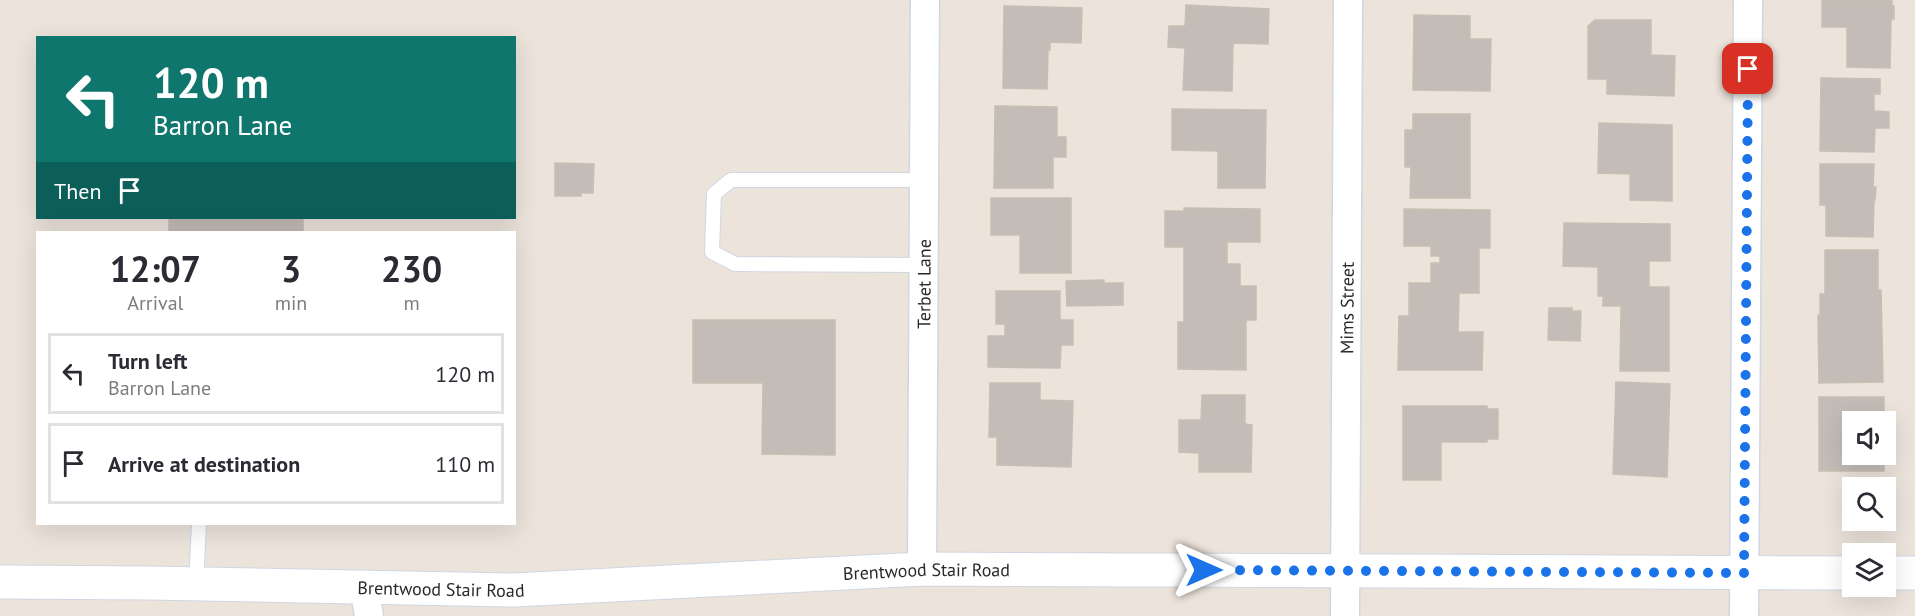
<!DOCTYPE html>
<html lang="en">
<head>
<meta charset="utf-8">
<style>
  body { margin:0; font-family:"PT Sans",sans-serif; background:#f2f2f3; color:#2b2b33; height:100vh; display:flex; flex-direction:column; font-size:22px; white-space:nowrap }
  * { box-sizing:border-box; margin:0 }
  p { font-size:20px; color:#7c7c81 }
  .icon { flex:none; width:33px; height:33px; fill:none; stroke:currentColor; stroke-width:2; stroke-linecap:round; stroke-linejoin:round }
  .map { position:relative; flex:1; overflow:hidden }
  .sheet { position:absolute; left:36px; top:231px; width:480px; height:294px; display:flex; flex-direction:column; background:#fff; border-radius:0px; box-shadow:0 6px 24px #0002 }
  .sheet>* { flex:none }
  .top-card { position:absolute; left:36px; top:36px; width:480px; height:183px; border-radius:0px; box-shadow:0 6px 24px #0002; background:#0f766e; color:#fff; overflow:hidden }
  .fabs { position:absolute; left:1842px; top:411px; display:grid; gap:12px }
  .fabs a { display:grid; place-items:center; width:54px; height:54px; border-radius:0px; background:#fff; box-shadow:0 6px 24px #0002; font-size:30px }
  .pin { position:absolute; display:grid; place-items:center; width:51px; height:51px; color:#fff; margin:-26px; border-radius:12px; box-shadow:0 3px 9px #0006 }
  .me { position:absolute; width:66px; margin:-33px; rotate:90deg; stroke-linejoin:round; filter:drop-shadow(0 0 4px #0008) }
  .turn { display:flex; align-items:center; gap:21px; height:126px; padding:0 18px; font-size:27px }
  .turn .icon { width:78px; height:78px; stroke-width:2.5 }
  .turn b { display:block; font-size:42px; line-height:51px }
  .then { display:flex; align-items:center; height:57px; padding:0 18px; background:#0003; gap:12px; font-size:22px }
  .eta { display:flex; justify-content:space-evenly; align-items:center; height:102px; text-align:center }
  .eta b { font-size:36px; font-weight:700; line-height:42px }
  ul { padding:0; list-style:none }
  li { display:flex; align-items:center; gap:18px; height:81px; margin:0 12px 9px; padding:0 6px; border:3px solid #e1e1e2; border-radius:0px }
  li div { flex:1 }
  li b { display:block; font-size:22px }
  li em { font-style:normal }
  .map>svg:first-child { display:block }
  .building { fill:#c4bdb7; stroke:#c7bfb4; stroke-width:1.5 }
  .lines { fill:none; stroke-linecap:round; stroke-linejoin:round }
  .lane-casing { stroke:#d0d6e3; stroke-width:16 }
  .street-casing { stroke:#d0d6e3; stroke-width:31 }
  .secondary-casing { stroke:#d0d6e3; stroke-width:35 }
  .lane { stroke:#fff; stroke-width:14 }
  .street { stroke:#fff; stroke-width:28 }
  .secondary { stroke:#fff; stroke-width:33 }
  .route { stroke:#1a73e8; stroke-width:10; stroke-dasharray:0 18 }
  .labels { text-anchor:middle; dominant-baseline:central; stroke-width:6; stroke-linejoin:round; paint-order:stroke }
  .street-label { font-size:18px; fill:#292929; stroke:#fff }
</style>
</head>
<body>
<div class="map">
<svg width="1915" height="616" viewBox="0 0 1915 616">
  <rect width="100%" height="100%" fill="#ece3db"/>
  <!-- building -->
  <g class="building">
    <polygon points="1822,0 1892,0 1892,6 1894,6 1894,19 1891,19 1890,68 1847,67 1847,27 1822,27"/>
    <polygon points="1186,5 1269,9 1268,44 1233,43 1232,91 1183,90 1185,48 1168,47 1169,26 1185,26"/>
    <polygon points="1004,6 1082,8 1081,43 1050,42 1050,50 1048,50 1047,89 1003,88"/>
    <polygon points="1414,15 1470,16 1470,39 1491,39 1490,91 1413,90"/>
    <polygon points="1595,20 1651,20 1651,55 1675,56 1674,96 1607,94 1607,79 1588,79 1588,26"/>
    <polygon points="1821,78 1880,79 1880,94 1874,94 1874,111 1889,112 1889,128 1875,128 1874,152 1820,151"/>
    <polygon points="995,106 1057,107 1057,137 1066,137 1066,157 1053,157 1053,188 994,188"/>
    <polygon points="1172,109 1266,110 1265,188 1218,188 1218,151 1172,150"/>
    <polygon points="1413,114 1470,114 1470,198 1410,198 1411,167 1405,167 1405,130 1413,130"/>
    <polygon points="1599,123 1672,125 1672,201 1630,200 1630,174 1598,173"/>
    <polygon points="555,163 594,164 593,193 581,193 581,196 555,196"/>
    <polygon points="1820,164 1874,164 1873,187 1876,187 1875,200 1874,200 1873,237 1826,236 1826,205 1820,205"/>
    <polygon points="991,198 1071,198 1071,273 1020,273 1020,235 991,235"/>
    <polygon points="1184,208 1260,209 1260,242 1227,242 1227,264 1240,264 1240,286 1256,286 1256,320 1246,320 1246,370 1178,369 1178,322 1184,322 1184,247 1165,247 1165,211 1184,211"/>
    <polygon points="1404,209 1490,210 1490,248 1479,248 1479,293 1459,293 1458,332 1483,332 1482,370 1398,370 1399,316 1409,316 1409,283 1431,283 1431,263 1440,263 1440,256 1431,256 1431,246 1404,246"/>
    <polygon points="169,218 303,219 303,232 169,232"/>
    <polygon points="1564,223 1670,224 1670,261 1649,261 1649,287 1669,287 1669,371 1620,371 1621,306 1603,306 1603,296 1598,296 1598,267 1563,266"/>
    <polygon points="1825,250 1878,250 1878,290 1881,290 1883,382 1819,383 1818,315 1820,315 1820,294 1825,294"/>
    <polygon points="1104,280 1104,283 1123,283 1123,305 1067,306 1066,281"/>
    <polygon points="996,291 1060,291 1060,320 1073,320 1073,345 1061,345 1060,368 988,367 988,336 1005,336 1005,324 996,324"/>
    <polygon points="1549,308 1572,308 1572,311 1581,311 1580,341 1548,340"/>
    <polygon points="693,320 835,320 835,455 762,454 763,383 693,383"/>
    <polygon points="1616,382 1670,384 1667,477 1613,474"/>
    <polygon points="990,383 1040,383 1040,400 1073,401 1071,467 997,465 997,437 989,437"/>
    <polygon points="1202,395 1245,395 1245,424 1252,425 1251,472 1199,472 1199,453 1179,452 1179,420 1201,420"/>
    <polygon points="1819,397 1884,397 1884,422 1852,422 1852,454 1884,454 1884,471 1819,471"/>
    <polygon points="1403,406 1487,406 1487,409 1498,409 1498,439 1487,439 1487,442 1441,442 1441,480 1403,480"/>
  </g>
  <g class="lines">
    <!-- lane casing -->
    <g class="lane-casing">
      <g id="lane">
        <polyline points="924,265 735,264 712,252 714,194 731,180 924,180"/>
        <polyline points="196,584 199,524"/>
      </g>
    </g>
    <!-- street casing -->
    <g class="street-casing">
      <g id="street">
        <path id="s1" d="M922,569L925,0"/>
        <polyline points="364,587 369,616"/>
        <path id="s2" d="M1345,616L1348,0"/>
        <polyline points="1744,616 1748,0"/>
      </g>
    </g>
    <!-- secondary casing -->
    <g class="secondary-casing">
      <g id="secondary">
        <polyline points="1886,573 1915,573"/>
        <path id="s3" d="M0,582L150,583L514,590L922,569L1852,573"/>
      </g>
    </g>
    <!-- lane -->
    <use href="#lane" class="lane"/>
    <!-- street -->
    <use href="#street" class="street"/>
    <!-- secondary -->
    <use href="#secondary" class="secondary"/>
  </g>
  <g class="lines">
    <!-- route -->
    <polyline class="route" points="1204,570 1744,573 1748,69"/>
  </g>
  <g class="labels">
    <!-- street labels -->
    <g class="street-label">
      <text stroke="none"><textPath href="#s1" startOffset="285">Terbet Lane</textPath></text>
      <text stroke="none"><textPath href="#s2" startOffset="308">Mims Street</textPath></text>
      <text stroke="none"><textPath href="#s3" startOffset="927">Brentwood Stair Road</textPath></text>
      <text stroke="none"><textPath href="#s3" startOffset="441">Brentwood Stair Road</textPath></text>
    </g>
  </g>
</svg>
<div class="fabs">
<a><svg class="icon" aria-label="sound" viewBox="0 0 24 24"><path d="M4 9h4l5-4v14l-5-4H4zM17 9q2 3 0 6"/></svg></a>
<a><svg class="icon" aria-label="search" viewBox="0 0 24 24"><circle cx="10" cy="10" r="6"/><path d="M15 15l6 6"/></svg></a>
<a><svg class="icon" aria-label="layers" viewBox="0 0 24 24"><path d="M12 4l9 5-9 5-9-5zM3 14l9 5 9-5"/></svg></a>
</div>
<div class="pin" style="left:1748px;top:69px;background:#d93025"><svg class="icon" aria-label="arrive" viewBox="0 0 24 24"><path d="M6 21V4h12l-3 4 3 4H6"/></svg></div>
<svg class="me" style="left:1204px;top:570px" viewBox="-20 -20 40 40"><path d="M0-17L14 15 0 8-14 15z" fill="#1a73e8" stroke="#fff" stroke-width="4"/></svg>
<div class="top-card">
<div class="turn"><svg class="icon" aria-label="left" viewBox="0 0 24 24"><path d="M17 20v-9H6M10 6l-5 5 5 5"/></svg><div><b>120 m</b>Barron Lane</div></div>
<div class="then">Then<svg class="icon" aria-label="arrive" viewBox="0 0 24 24"><path d="M6 21V4h12l-3 4 3 4H6"/></svg></div>
</div>
<section class="sheet">
<div class="eta">
<div><b>12:07</b><p>Arrival</p></div>
<div><b>3</b><p>min</p></div>
<div><b>230</b><p>m</p></div>
</div>
<ul>
<li><svg class="icon" aria-label="left" viewBox="0 0 24 24"><path d="M17 20v-9H6M10 6l-5 5 5 5"/></svg><div><b>Turn left</b><p>Barron Lane</p></div><em>120 m</em></li>
<li><svg class="icon" aria-label="arrive" viewBox="0 0 24 24"><path d="M6 21V4h12l-3 4 3 4H6"/></svg><div><b>Arrive at destination</b></div><em>110 m</em></li>
</ul>
</section>
</div>
</body>
</html>
